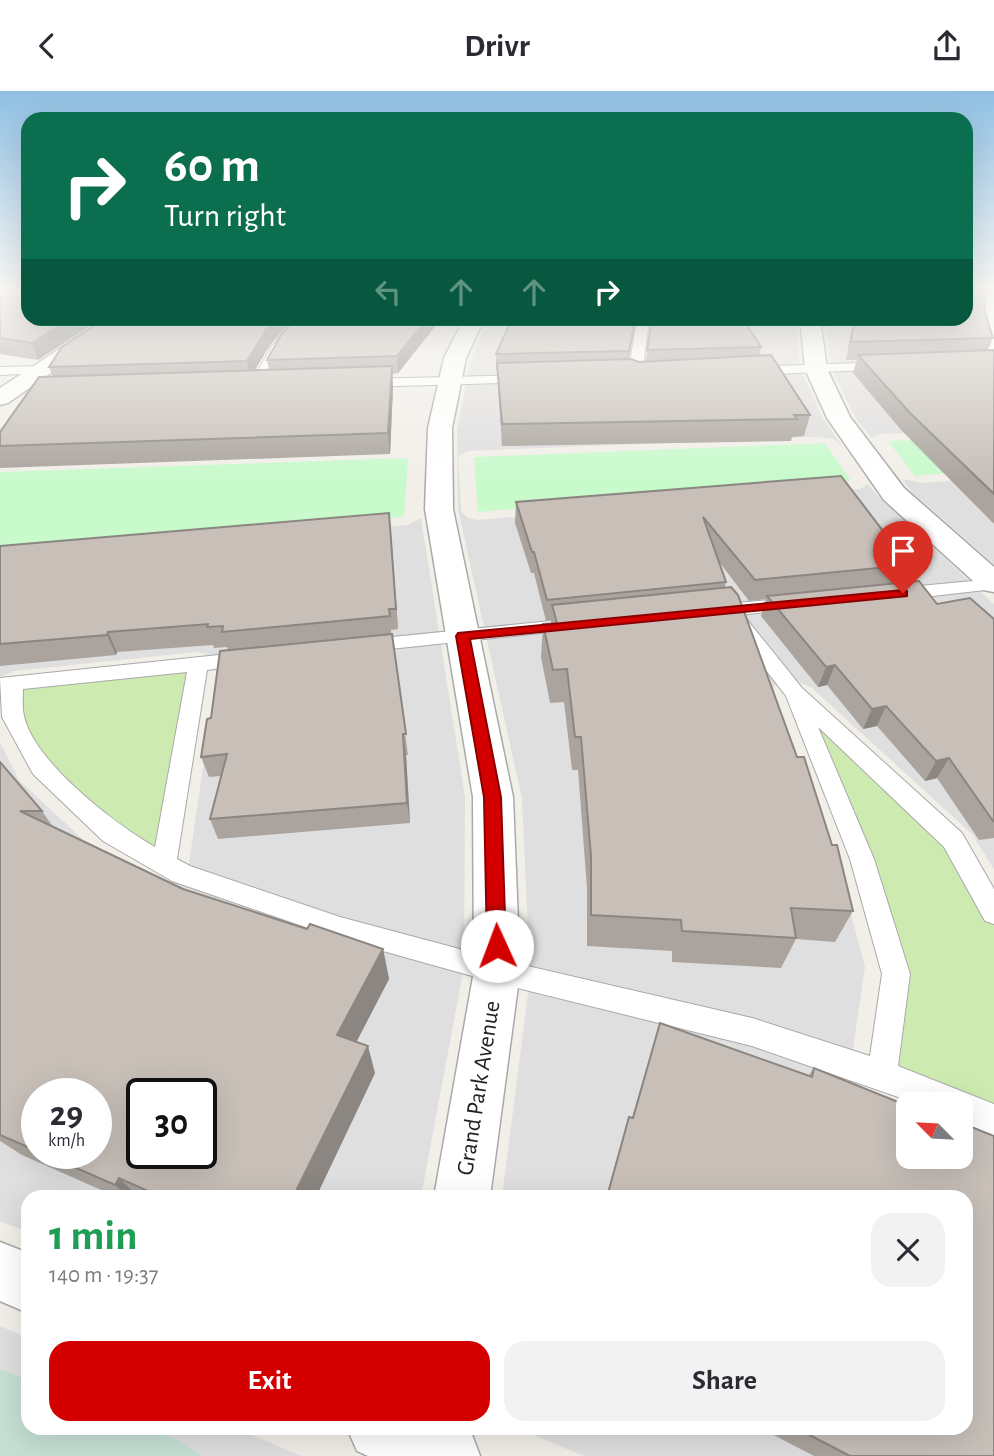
<!DOCTYPE html>
<html lang="en">
<head>
<meta charset="utf-8">
<style>
  body { margin:0; font-family:"Alegreya Sans",sans-serif; background:#f2f2f3; color:#2b2b33; height:100vh; display:flex; flex-direction:column; font-size:26px; white-space:nowrap }
  * { box-sizing:border-box; margin:0 }
  p { font-size:23px; color:#7c7c81 }
  .icon { flex:none; width:38px; height:38px; fill:none; stroke:currentColor; stroke-width:2; stroke-linecap:round; stroke-linejoin:round }
  .map { position:relative; flex:1; overflow:hidden }
  .panel { position:absolute; left:21px; top:1099px; width:952px; height:245px; display:flex; flex-direction:column; background:#fff; border-radius:21px; box-shadow:0 7px 28px #0002 }
  .panel>* { flex:none }
  .top-card { position:absolute; left:21px; top:21px; width:952px; height:214px; border-radius:21px; box-shadow:0 7px 28px #0002; background:#0b6e4f; color:#fff; overflow:hidden }
  .needle { width:46px; rotate:294deg }
  .controls { position:absolute; left:896px; top:1001px; display:grid; gap:14px }
  .controls a { display:grid; place-items:center; width:77px; height:77px; border-radius:14px; background:#fff; box-shadow:0 7px 28px #0002; font-size:35px }
  .speed { position:absolute; left:21px; top:987px; display:flex; gap:14px; font-size:35px; font-weight:700; text-align:center }
  .speed>* { display:grid; place-content:center; width:91px; height:91px; border-radius:50%; background:#fff; box-shadow:0 7px 28px #0002; line-height:1 }
  .speed small { font-size:18px; font-weight:400 }
  .speed .limit { border:4px solid #111; border-radius:10px; background:#fff; color:#111 }
  .pin { position:absolute; display:grid; place-items:center; width:60px; height:60px; color:#fff; margin:-72px -30px; border-radius:50% 50% 50% 0; rotate:-45deg; box-shadow:0 0 7px #0007 }
  .pin .icon { rotate:45deg }
  .me { position:absolute; width:77px; margin:-38px; rotate:358deg; stroke-linejoin:round; filter:drop-shadow(0 0 5px #0008) }
  .turn { display:flex; align-items:center; gap:24px; height:147px; padding:0 28px; font-size:32px }
  .turn .icon { width:91px; height:91px; stroke-width:2.5 }
  .turn b { display:block; font-size:49px; line-height:60px }
  .lanes { display:flex; align-items:center; height:66px; padding:0 28px; background:#0003; justify-content:center; gap:35px; direction:ltr }
  .lanes .off { opacity:.35 }
  .round { display:grid; place-items:center; flex:none; width:74px; height:74px; border-radius:21px; background:#f2f2f3 }
  .overview { display:flex; align-items:center; justify-content:space-between; height:119px; padding:0 28px }
  h1 { font-size:42px; font-weight:700; line-height:52px; color:#1e9e55 }
  .cta { display:flex; gap:14px; margin-top:auto; padding:14px 28px }
  .cta a { flex:1; height:80px; border-radius:21px; background:#d40000; color:#fff; font-size:28px; font-weight:700; line-height:80px; text-align:center }
  .cta a+a { background:#f2f2f3; color:#2b2b33 }
  header { display:flex; justify-content:space-between; align-items:center; height:91px; padding:0 28px; background:#fff; font-size:32px; font-weight:700 }
  .map>svg:first-child { display:block }
  .residential { fill:#e0dfdf; fill-rule:evenodd }
  .grass { fill:#cdebb0 }
  .wetland { fill:#c6e0d4 }
  .park { fill:#c8facc }
  .lines { fill:none; stroke-linecap:round; stroke-linejoin:round }
  .lane-casing { stroke:#a9a9a9; stroke-width:2 }
  .street-casing { stroke:#a9a9a9; stroke-width:3 }
  .lane { fill:#fff; fill-rule:evenodd }
  .street { fill:#fff; fill-rule:evenodd }
  .wall { fill:#aba49e; fill-rule:evenodd }
  .shaded-wall { fill:#8b8681 }
  .building { fill:#c7bfb8; stroke:#8b8681; stroke-width:2; fill-rule:evenodd }
  .route { fill:#d40000; stroke:#8a0000; stroke-width:2 }
  .labels { text-anchor:middle; dominant-baseline:central; stroke-width:6; stroke-linejoin:round; paint-order:stroke }
  .street-label { font-size:24px; fill:#222; stroke:#fff }
</style>
</head>
<body>
<header><svg class="icon" aria-label="back" viewBox="0 0 24 24"><path d="M15 5l-7 7 7 7"/></svg>Drivr<svg class="icon" aria-label="share" viewBox="0 0 24 24"><path d="M12 15V3M7 8l5-5 5 5M5 13v7h14v-7"/></svg></header>
<div class="map">
<svg width="994" height="1365" viewBox="0 0 994 1365">
  <rect width="100%" height="100%" fill="#f2efe9"/>
  <!-- residential -->
  <g class="residential">
    <polygon points="966,198 994,198 994,339 881,343 872,347 856,328 832,279 825,228 966,228"/>
    <polygon points="489,228 795,228 800,277 822,326 843,356 834,348 818,346 467,360 458,366 461,420 468,427 477,429 860,398 868,393 877,404 994,513 994,778 972,743 812,597 795,589 778,591 773,597 797,670 836,766 865,876 850,979 908,1066 961,1066 961,1044 994,1365 584,1365 517,1337 966,1337 966,1106 502,1106 530,887 522,708 458,418 457,338 471,269"/>
    <polygon points="994,386 994,473 913,402 902,388 924,392"/>
    <path d="M421,427L465,706L464,876L421,1106H28V1141L0,1130V651L19,689L91,756L160,792L176,788L189,772L218,573L215,565L197,561L15,580L0,586V468L407,434ZM37,1003H96V1062H37ZM142,1003H201V1062H142Z"/>
    <polygon points="0,1235 28,1247 28,1289 0,1278"/>
    <polygon points="148,1337 236,1337 301,1365 203,1365 176,1348"/>
  </g>
  <!-- grass -->
  <g class="grass">
    <polygon points="198,573 164,773 41,677 13,593"/>
    <polygon points="795,602 953,749 994,822 994,1029 882,984 896,883"/>
  </g>
  <!-- wetland -->
  <polygon class="wetland" points="0,1278 28,1289 28,1337 148,1337 176,1348 203,1365 0,1365"/>
  <!-- park -->
  <g class="park">
    <polygon points="994,346 994,378 915,385 888,350"/>
    <polygon points="825,352 851,390 478,421 474,366"/>
    <polygon points="408,367 404,426 0,459 0,381"/>
  </g>
  <g class="lines">
    <!-- lane casing -->
    <g class="lane-casing">
      <g id="lane">
        <polygon points="986,198 994,198 994,269 988,265 980,235"/>
        <polygon points="296,228 308,228 282,259 261,298 251,298 249,295 272,255"/>
        <polygon points="637,228 649,228 642,285 635,289 628,285"/>
        <polygon points="886,271 892,275 891,278 749,284 743,280 749,276"/>
        <polygon points="47,275 47,281 42,282 0,284 0,276"/>
        <polygon points="529,284 536,288 534,291 364,296 357,292 364,288"/>
        <polygon points="994,488 994,498 898,509 889,503 898,497"/>
        <path d="M794,507L801,509L803,513L801,517L739,524L744,525L802,597L962,742L994,798V833L985,830L944,756L818,636L874,768L910,883L898,975L994,1013V1045L961,1031V1013H918L752,955L497,892L340,848L172,790L103,750L33,683L2,626L0,587L247,561L254,563L257,568L254,573L207,579L177,768L190,775L340,826L497,868L752,927L870,965L882,883L850,768L786,605L727,529L734,524L713,526L704,520L713,514ZM187,581L155,756C115,733 34,671 24,625C22,617 23,607 23,598Z"/>
        <polygon points="571,528 581,534 578,538 362,561 352,555 362,549"/>
      </g>
    </g>
    <!-- street casing -->
    <g class="street-casing">
      <g id="street">
        <polygon points="105,228 128,228 8,312 0,314 0,297"/>
        <polygon points="464,228 484,228 466,267 452,337 453,418 513,706 520,880 490,1106 434,1106 474,880 473,706 425,418 428,337 444,267"/>
        <polygon points="800,228 820,228 827,278 850,326 904,397 994,476 994,501 983,499 884,409 827,327 805,278"/>
        <polygon points="0,1151 28,1162 28,1222 0,1210"/>
        <polygon points="347,1337 460,1337 471,1341 480,1365 368,1365 357,1360"/>
      </g>
    </g>
    <!-- lane -->
    <use href="#lane" class="lane"/>
    <!-- street -->
    <use href="#street" class="street"/>
  </g>
  <!-- wall -->
  <g class="wall">
    <polygon points="0,198 28,198 38,269 0,263"/>
    <polygon points="984,218 993,247 988,259 994,259 994,433 902,340 853,282 857,269 846,269 853,228 966,228"/>
    <polygon points="295,228 441,228 398,282 392,283 393,296 390,363 0,377 0,341 53,285 49,276 270,254 255,279 269,279 267,269"/>
    <polygon points="508,228 637,228 628,268 639,271 646,270 651,228 647,228 743,228 761,256 759,265 810,324 804,345 792,346 791,350 502,355 497,279 496,279 496,263 508,237"/>
    <polygon points="841,385 909,474 901,491 937,513 994,528 994,747 979,749 937,687 925,690 877,635 863,638 827,594 818,596 761,525 766,508 749,510 720,472 726,491 725,496 853,820 835,851 796,848 781,877 672,871 672,860 587,855 587,797 578,679 572,679 564,611 550,612 541,566 543,533 551,533 551,529 546,530 534,482 531,482 515,432 516,411"/>
    <polygon points="389,422 398,538 391,539 408,664 406,664 410,732 218,748 210,728 221,685 209,686 201,666 228,559 227,556 214,557 213,554 117,561 116,564 0,575 0,455"/>
    <path d="M0,671L42,720L53,736L183,798L307,838L383,858L389,888L356,951L375,982L316,1106H117L22,1064L0,1050ZM37,1003L96,1062H37Z"/>
    <polygon points="660,932 809,984 814,977 961,1036 964,1033 994,1365 814,1365 760,1337 966,1337 966,1106 606,1106 629,1026 632,1027"/>
  </g>
  <!-- shaded-wall -->
  <g class="shaded-wall">
    <polygon points="70,228 101,228 38,269 32,252"/>
    <polygon points="275,228 293,228 270,254 250,287 247,270 267,237"/>
    <polygon points="427,228 441,228 398,282 397,265"/>
    <polygon points="635,228 637,228 627,275 629,260"/>
    <polygon points="392,275 393,296 390,363 388,342"/>
    <polygon points="389,422 391,442 398,538 396,518"/>
    <polygon points="108,541 117,561 116,564 107,544"/>
    <polygon points="835,574 827,594 818,596 826,576"/>
    <polygon points="886,615 877,635 863,638 872,618"/>
    <polygon points="403,643 406,664 410,732 407,712"/>
    <polygon points="949,667 937,687 925,690 936,670"/>
    <polygon points="383,858 389,888 346,971 337,944"/>
    <polygon points="368,955 375,982 316,1106 293,1106"/>
    <polygon points="119,1087 139,1106 128,1106 115,1094"/>
  </g>
  <!-- building -->
  <g class="building">
    <polygon points="0,198 28,198 28,228 70,228 32,252 0,247"/>
    <polygon points="966,198 987,198 984,218 993,247 851,251 855,228 966,228"/>
    <polygon points="104,228 275,228 267,237 247,270 49,276 62,256"/>
    <polygon points="295,228 427,228 397,265 267,269 281,244"/>
    <polygon points="510,228 635,228 629,260 496,263 512,228"/>
    <polygon points="652,228 743,228 761,256 647,259"/>
    <polygon points="994,259 994,403 909,321 858,264"/>
    <polygon points="771,264 810,324 794,324 797,328 502,333 497,272 631,268 639,271"/>
    <polygon points="392,275 388,342 0,355 0,341 39,286"/>
    <polygon points="841,385 909,474 755,489 703,426 726,491 547,509 534,461 532,461 516,411"/>
    <polygon points="389,422 396,518 389,518 390,525 222,541 223,535 207,536 208,533 108,541 107,544 0,553 0,455"/>
    <polygon points="919,490 937,513 970,507 994,528 994,729 993,730 949,667 936,670 886,615 872,618 835,574 826,576 767,505"/>
    <polygon points="731,496 738,504 797,666 804,666 832,754 837,754 853,820 791,817 796,847 682,840 681,829 591,824 591,765 581,646 575,646 567,578 553,579 543,533 557,532 552,514"/>
    <polygon points="392,543 406,643 403,643 407,712 210,728 227,663 201,666 207,628 211,627 220,560"/>
    <path d="M0,671L42,720H20L183,798L307,838L310,833L383,858L337,944L368,955L293,1106H161L119,1087L115,1094L42,1062H96V1003H37V1060L0,1044ZM142,1003H201V1062H142Z"/>
    <polygon points="660,932 812,986 814,977 908,1015 908,1066 961,1066 961,1036 964,1037 964,1033 994,1045 994,1365 850,1365 796,1337 966,1337 966,1106 607,1106 629,1026 633,1027"/>
  </g>
  <!-- sky -->
  <linearGradient id="sky" x2="0" y2="1"><stop stop-color="#8fc0e4"/><stop offset="0.51" stop-color="#f9f8f5"/><stop offset="1" stop-color="#f9f8f5" stop-opacity="0"/></linearGradient>
  <rect width="994" height="389" fill="url(#sky)"/>
  <!-- route -->
  <polygon class="route" points="903,499 907,500 907,505 470,548 501,706 506,855 503,861 497,864 490,861 487,855 484,706 456,545 458,542"/>
  <g class="labels">
    <!-- street labels -->
    <g class="street-label">
      <text transform="translate(479 997) rotate(-81)">Grand Park Avenue</text>
    </g>
  </g>
</svg>
<div class="controls">
<a><svg class="needle" viewBox="-14 -14 28 28"><path d="M0-13l5 13h-10z" fill="#e53935"/><path d="M0 13l5-13h-10z" fill="#7c7c81"/></svg></a>
</div>
<div class="speed"><div>29<small>km/h</small></div><div class="limit">30</div></div>
<div class="pin" style="left:903px;top:502px;background:#d93025"><svg class="icon" aria-label="arrive" viewBox="0 0 24 24"><path d="M6 21V4h12l-3 4 3 4H6"/></svg></div>
<svg class="me" style="left:497px;top:855px" viewBox="-20 -20 40 40"><circle r="19" fill="#fff"/><path d="M0-13L10 11 0 6-10 11z" fill="#d40000"/></svg>
<div class="top-card">
<div class="turn"><svg class="icon" aria-label="right" viewBox="0 0 24 24"><path d="M7 20v-9h11M14 6l5 5-5 5"/></svg><div><b>60 m</b>Turn right</div></div>
<div class="lanes"><svg class="icon off" aria-label="left" viewBox="0 0 24 24"><path d="M17 20v-9H6M10 6l-5 5 5 5"/></svg><svg class="icon off" aria-label="ahead" viewBox="0 0 24 24"><path d="M12 20V5M6 11l6-6 6 6"/></svg><svg class="icon off" aria-label="ahead" viewBox="0 0 24 24"><path d="M12 20V5M6 11l6-6 6 6"/></svg><svg class="icon" aria-label="right" viewBox="0 0 24 24"><path d="M7 20v-9h11M14 6l5 5-5 5"/></svg></div>
</div>
<section class="panel">
<div class="overview"><div><h1>1 min</h1><p>140 m · 19:37</p></div><a class="round"><svg class="icon" aria-label="close" viewBox="0 0 24 24"><path d="M6 6l12 12M18 6L6 18"/></svg></a></div>
<div class="cta"><a>Exit</a><a>Share</a></div>
</section>
</div>
</body>
</html>
